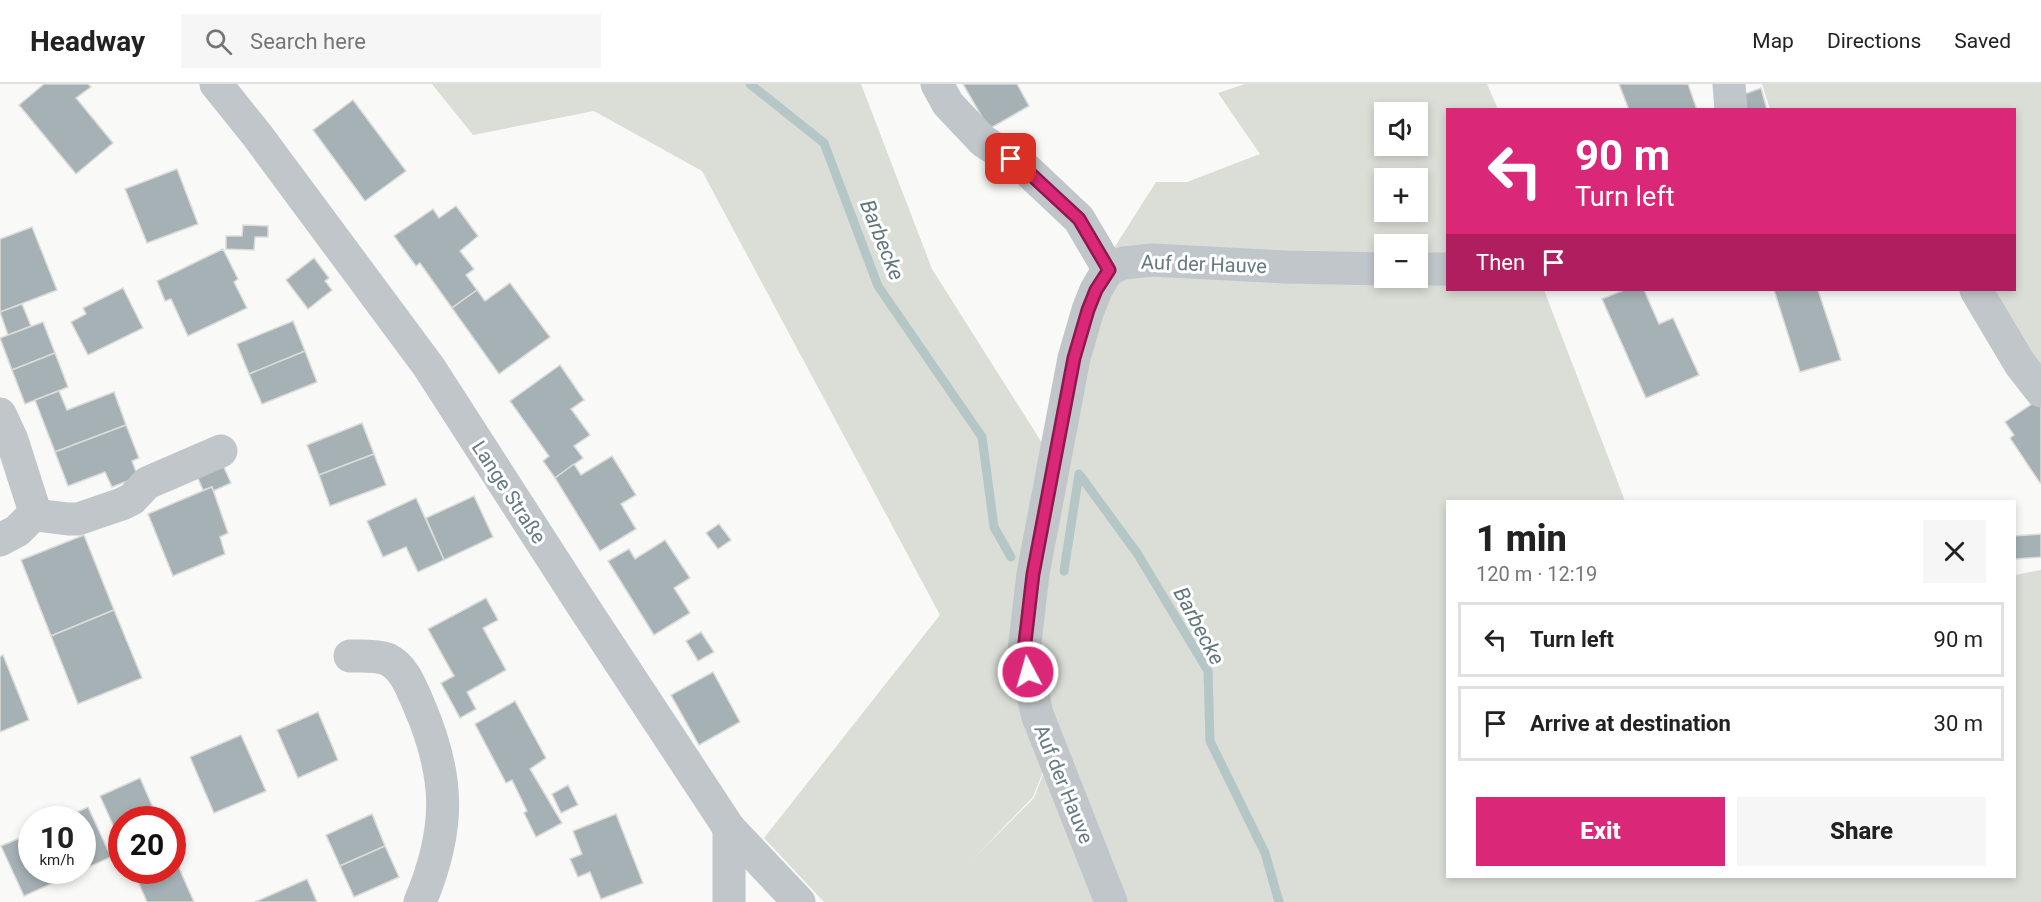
<!DOCTYPE html>
<html lang="en">
<head>
<meta charset="utf-8">
<style>
  body { margin:0; font-family:Roboto,sans-serif; background:#f6f6f6; color:#222; height:100vh; display:flex; flex-direction:column; font-size:22px; white-space:nowrap }
  * { box-sizing:border-box; margin:0 }
  p { font-size:20px; color:#767676 }
  .icon { flex:none; width:33px; height:33px; fill:none; stroke:currentColor; stroke-width:2; stroke-linecap:round; stroke-linejoin:round }
  .map { position:relative; flex:1; overflow:hidden }
  .details { position:absolute; left:1446px; top:416px; width:570px; height:378px; display:flex; flex-direction:column; background:#fff; border-radius:0px; box-shadow:0 3px 9px #0003 }
  .details>* { flex:none }
  .hud { position:absolute; left:1446px; top:24px; width:570px; height:183px; border-radius:0px; box-shadow:0 3px 9px #0003; background:#db2777; color:#fff; overflow:hidden }
  .controls { position:absolute; left:1374px; top:18px; display:grid; gap:12px }
  .controls a { display:grid; place-items:center; width:54px; height:54px; border-radius:0px; background:#fff; box-shadow:0 3px 9px #0003; font-size:30px }
  .speed { position:absolute; left:18px; top:722px; display:flex; gap:12px; font-size:30px; font-weight:700; text-align:center }
  .speed>* { display:grid; place-content:center; width:78px; height:78px; border-radius:50%; background:#fff; box-shadow:0 3px 9px #0003; line-height:1 }
  .speed small { font-size:15px; font-weight:400 }
  .speed .limit { border:9px solid #d22; background:#fff; color:#111 }
  .pin { position:absolute; display:grid; place-items:center; width:51px; height:51px; color:#fff; margin:-26px; border-radius:12px; box-shadow:0 3px 9px #0006 }
  .me { position:absolute; width:66px; margin:-33px; rotate:354deg; stroke-linejoin:round; filter:drop-shadow(0 0 4px #0008) }
  .turn { display:flex; align-items:center; gap:21px; height:126px; padding:0 30px; font-size:27px }
  .turn .icon { width:78px; height:78px; stroke-width:2.5 }
  .turn b { display:block; font-size:42px; line-height:51px }
  .then { display:flex; align-items:center; height:57px; padding:0 30px; background:#0003; gap:12px; font-size:22px }
  .round { display:grid; place-items:center; flex:none; width:63px; height:63px; border-radius:0px; background:#f6f6f6 }
  .overview { display:flex; align-items:center; justify-content:space-between; height:102px; padding:0 30px }
  h1 { font-size:36px; font-weight:800; line-height:45px }
  .primary-button { display:flex; gap:12px; margin-top:auto; padding:12px 30px }
  .primary-button a { flex:1; height:69px; border-radius:0px; background:#db2777; color:#fff; font-size:24px; font-weight:800; line-height:69px; text-align:center }
  .primary-button a+a { background:#f6f6f6; color:#222 }
  ul { padding:0; list-style:none }
  li { display:flex; align-items:center; gap:18px; height:75px; margin:0 12px 9px; padding:0 18px; border:3px solid #e0e0e0; border-radius:0px }
  li div { flex:1 }
  li b { display:block; font-size:22px }
  li em { font-style:normal }
  header { display:flex; align-items:center; gap:36px; box-sizing:border-box; height:84px; padding:0 30px; background:#fff; border-bottom:2px solid #e0e0e0 }
  header strong { font-size:28px }
  nav { display:flex; gap:33px; margin-inline-start:auto; font-size:21px }
  .search { width:420px; height:54px; background:#f6f6f6; display:flex; align-items:center; gap:15px; box-sizing:border-box; padding:0 21px; border-radius:0px; color:#767676; font-size:22px }
  .map>svg:first-child { display:block }
  .green { fill:#daded6; fill-rule:evenodd }
  .lines { fill:none; stroke-linecap:round; stroke-linejoin:round }
  .stream { stroke:#b5c6c7; stroke-width:9 }
  .building { fill:#a5b1b4; stroke:#dbdbd9; stroke-width:1.5 }
  .minor { stroke:#c0c6c9; stroke-width:33 }
  .route-casing { stroke:#8e194d; stroke-width:15 }
  .route { stroke:#db2777; stroke-width:10 }
  .labels { text-anchor:middle; dominant-baseline:central; stroke-width:6; stroke-linejoin:round; paint-order:stroke }
  .street-label { font-size:20px; fill:#657a81; stroke:#fff }
  .water-label { font-size:21px; font-style:italic; fill:#60787b; stroke:#fff }
</style>
</head>
<body>
<header>
<strong>Headway</strong>
<div class="search"><svg class="icon" aria-label="search" viewBox="0 0 24 24"><circle cx="10" cy="10" r="6"/><path d="M15 15l6 6"/></svg>Search here</div>
<nav><a>Map</a><a>Directions</a><a>Saved</a></nav>
</header>
<div class="map">
<svg width="2041" height="818" viewBox="0 0 2041 818">
  <rect width="100%" height="100%" fill="#f9f9f7"/>
  <!-- green -->
  <g class="green">
    <polygon points="432,0 861,0 932,185 1049,370 1015,521 1046,680 1033,713 970,778 1034,714 1047,680 1102,818 824,818 764,754 940,531 702,87 594,27 473,51"/>
    <path d="M1245,0H1487L1498,25L1448,26L1447,179H1418V160H1384V179L1109,172L1156,98H1187L1260,70L1218,9ZM1384,28H1418V62H1384ZM1384,94H1418V128H1384Z"/>
    <polygon points="1762,0 2041,0 2041,284 1984,206 2014,206 2014,26 1770,25"/>
    <polygon points="1149,186 1384,194 1447,193 1448,206 1544,206 1625,417 1448,417 1448,792 2014,792 2015,491 2041,486 2041,818 1119,818 1030,569 1080,274 1119,194"/>
  </g>
  <g class="lines">
    <!-- stream -->
    <g class="stream">
      <polyline points="750,0 824,59 878,202 982,353 994,443 1011,473"/>
      <polyline points="1064,487 1079,390 1137,469 1208,587 1210,657 1265,769 1279,818"/>
    </g>
  </g>
  <!-- building -->
  <g class="building">
    <polygon points="44,0 88,0 91,3 76,14 113,59 76,90 19,21"/>
    <polygon points="963,0 1017,0 1029,22 989,45"/>
    <polygon points="1619,0 1688,0 1697,26 1629,26"/>
    <polygon points="1761,4 1767,26 1740,26 1739,12"/>
    <polygon points="353,16 406,87 365,117 313,46"/>
    <polygon points="177,85 198,140 147,159 125,105"/>
    <polygon points="456,122 478,152 460,167 474,185 466,191 477,206 452,224 420,179 416,182 394,152 433,125 439,134"/>
    <polygon points="243,141 268,142 268,153 255,153 254,166 226,165 226,152 242,152"/>
    <polygon points="32,143 57,206 0,228 0,155"/>
    <polygon points="223,165 238,195 234,198 247,224 188,252 171,215 165,217 157,197"/>
    <polygon points="314,174 329,194 325,197 332,206 308,225 286,196"/>
    <polygon points="510,199 550,253 499,290 452,224 477,206 485,217"/>
    <polygon points="123,204 143,244 88,271 71,238 86,230 83,224"/>
    <polygon points="1624,206 1644,206 1659,240 1673,234 1699,291 1646,314 1602,215"/>
    <polygon points="1774,206 1818,206 1841,276 1800,288"/>
    <polygon points="22,220 31,242 8,251 0,228"/>
    <polygon points="293,237 305,267 249,290 237,260"/>
    <polygon points="43,238 55,269 12,286 0,254"/>
    <polygon points="305,267 317,298 262,320 249,290"/>
    <polygon points="55,269 68,303 25,320 12,286"/>
    <polygon points="560,281 584,316 571,325 590,351 574,362 583,374 555,394 543,377 549,372 510,317"/>
    <polygon points="59,307 67,326 114,308 126,341 55,368 35,316"/>
    <polygon points="2041,314 2041,399 2040,399 2010,354 2014,351 2005,338"/>
    <polygon points="362,339 374,370 319,391 307,361"/>
    <polygon points="126,341 139,374 132,377 138,393 112,403 105,388 68,402 55,368"/>
    <polygon points="374,370 386,401 330,422 319,391"/>
    <polygon points="612,372 636,411 621,420 636,445 600,467 555,394 574,380 581,391"/>
    <polygon points="221,377 231,399 213,407 212,403 203,406 195,387"/>
    <polygon points="212,403 228,449 220,453 225,470 173,492 148,430"/>
    <polygon points="474,412 493,453 444,476 426,434"/>
    <polygon points="416,414 444,476 418,488 406,463 383,473 367,437"/>
    <polygon points="719,440 731,456 718,465 706,449"/>
    <polygon points="2041,450 2041,473 2015,475 2014,452"/>
    <polygon points="84,451 114,526 51,552 21,476"/>
    <polygon points="665,456 690,494 674,504 690,529 654,551 608,477 629,465 635,475"/>
    <polygon points="486,514 498,536 483,544 506,586 467,608 476,625 460,634 441,599 454,592 428,545"/>
    <polygon points="114,526 142,594 78,620 51,552"/>
    <polygon points="701,548 714,568 698,577 686,557"/>
    <polygon points="3,571 29,636 0,648 0,573"/>
    <polygon points="713,588 740,638 699,661 671,611"/>
    <polygon points="515,617 546,674 530,685 562,739 536,753 524,729 527,727 512,696 506,699 475,640"/>
    <polygon points="318,628 338,676 298,694 277,646"/>
    <polygon points="241,651 266,707 214,729 190,673"/>
    <polygon points="140,694 158,735 122,735 122,761 100,712"/>
    <polygon points="568,701 578,721 561,729 552,710"/>
    <polygon points="88,723 111,773 82,786 82,735 62,735"/>
    <polygon points="372,730 385,762 340,782 326,751"/>
    <polygon points="616,730 643,799 601,815 590,788 578,793 570,775 582,770 573,747"/>
    <polygon points="32,749 32,786 82,786 24,812 1,762"/>
    <polygon points="385,762 399,793 354,813 340,782"/>
    <polygon points="172,768 194,818 147,818 133,786 172,786"/>
    <polygon points="307,795 317,818 255,818"/>
  </g>
  <g class="lines">
    <!-- minor -->
    <g class="minor">
      <polyline points="216,0 257,51 429,283 579,516 729,744 799,818"/>
      <polyline points="937,0 948,20 983,57 1025,84 1079,135 1109,186"/>
      <polyline points="1729,0 1731,26"/>
      <polyline points="1418,185 1448,185"/>
      <polyline points="1976,206 2020,280 2041,307"/>
      <polyline points="0,330 12,356 36,431"/>
      <polyline points="0,456 17,447 29,435 36,431 68,435 78,435 122,420 132,415 147,399 221,367"/>
      <path d="M350,572C362,572 376,571 387,575C404,583 411,603 418,619C450,692 451,744 420,818"/>
      <polyline points="729,818 729,744"/>
      <polyline points="1111,818 1037,630 1024,567 1033,490 1074,274 1088,226 1096,206 1106,189 1113,183 1124,179 1152,176 1286,183 1384,185"/>
    </g>
  </g>
  <g class="lines">
    <!-- route casing -->
    <g class="route-casing">
      <polyline id="route" points="1011,75 1024,84 1079,135 1109,186 1096,206 1088,226 1074,274 1033,490 1024,567 1028,588"/>
    </g>
    <!-- route -->
    <use href="#route" class="route"/>
  </g>
  <g class="labels">
    <!-- street labels -->
    <g class="street-label">
      <text transform="translate(1204 180) rotate(2)">Auf der Hauve</text>
      <text transform="translate(509 408) rotate(57)">Lange Straße</text>
      <text transform="translate(1064 700) rotate(68)">Auf der Hauve</text>
    </g>
    <!-- water labels -->
    <g class="water-label">
      <text transform="translate(882 156) rotate(68)">Barbecke</text>
      <text transform="translate(1199 542) rotate(62)">Barbecke</text>
    </g>
  </g>
</svg>
<div class="controls">
<a><svg class="icon" aria-label="sound" viewBox="0 0 24 24"><path d="M4 9h4l5-4v14l-5-4H4zM17 9q2 3 0 6"/></svg></a>
<a>+</a>
<a>−</a>
</div>
<div class="speed"><div>10<small>km/h</small></div><div class="limit">20</div></div>
<div class="pin" style="left:1011px;top:75px;background:#d93025"><svg class="icon" aria-label="arrive" viewBox="0 0 24 24"><path d="M6 21V4h12l-3 4 3 4H6"/></svg></div>
<svg class="me" style="left:1028px;top:588px" viewBox="-20 -20 40 40"><circle r="17" fill="#db2777" stroke="#fff" stroke-width="3"/><path d="M0-11L8 9 0 5-8 9z" fill="#fff"/></svg>
<div class="hud">
<div class="turn"><svg class="icon" aria-label="left" viewBox="0 0 24 24"><path d="M17 20v-9H6M10 6l-5 5 5 5"/></svg><div><b>90 m</b>Turn left</div></div>
<div class="then">Then<svg class="icon" aria-label="arrive" viewBox="0 0 24 24"><path d="M6 21V4h12l-3 4 3 4H6"/></svg></div>
</div>
<section class="details">
<div class="overview"><div><h1>1 min</h1><p>120 m · 12:19</p></div><a class="round"><svg class="icon" aria-label="close" viewBox="0 0 24 24"><path d="M6 6l12 12M18 6L6 18"/></svg></a></div>
<ul>
<li><svg class="icon" aria-label="left" viewBox="0 0 24 24"><path d="M17 20v-9H6M10 6l-5 5 5 5"/></svg><div><b>Turn left</b></div><em>90 m</em></li>
<li><svg class="icon" aria-label="arrive" viewBox="0 0 24 24"><path d="M6 21V4h12l-3 4 3 4H6"/></svg><div><b>Arrive at destination</b></div><em>30 m</em></li>
</ul>
<div class="primary-button"><a>Exit</a><a>Share</a></div>
</section>
</div>
</body>
</html>
